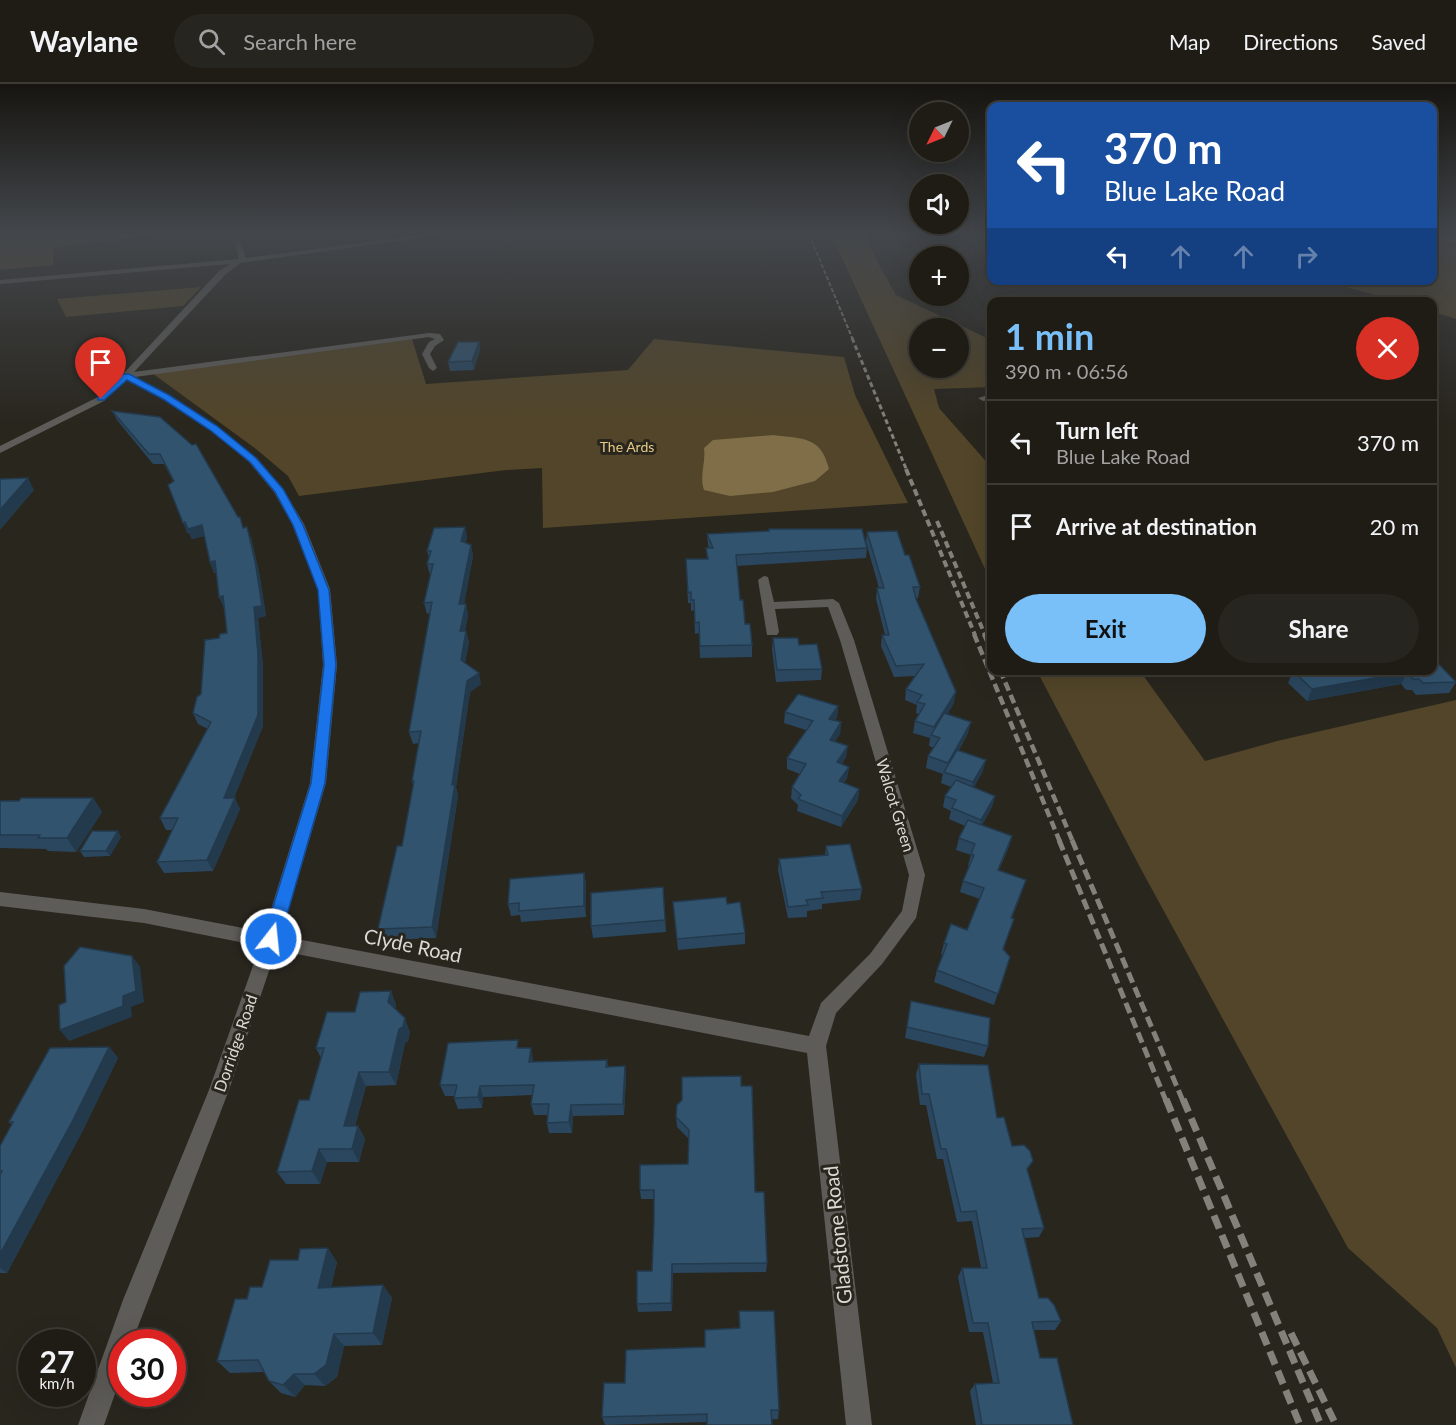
<!DOCTYPE html>
<html lang="en">
<head>
<meta charset="utf-8">
<style>
  body { margin:0; font-family:Lato,sans-serif; background:#27251f; color:#f1f3f6; height:100vh; display:flex; flex-direction:column; font-size:22px; white-space:nowrap }
  * { box-sizing:border-box; margin:0 }
  p { font-size:20px; color:#a1a1a1 }
  .icon { flex:none; width:33px; height:33px; fill:none; stroke:currentColor; stroke-width:2; stroke-linecap:round; stroke-linejoin:round }
  .map { position:relative; flex:1; overflow:hidden }
  .sheet { position:absolute; left:987px; top:213px; width:450px; height:378px; display:flex; flex-direction:column; background:#1f1c16; border-radius:12px; box-shadow:0 6px 24px #0002,0 0 0 2px #3c3a35 }
  .sheet>* { flex:none }
  .banner { position:absolute; left:987px; top:18px; width:450px; height:183px; border-radius:12px; box-shadow:0 6px 24px #0002,0 0 0 2px #3c3a35; background:#1a4fa0; color:#fff; overflow:hidden }
  .needle { width:39px; rotate:227deg }
  .buttons { position:absolute; left:909px; top:18px; display:grid; gap:12px }
  .buttons a { display:grid; place-items:center; width:60px; height:60px; border-radius:50%; background:#1f1c16; box-shadow:0 6px 24px #0002,0 0 0 2px #3c3a35; font-size:30px }
  .speed { position:absolute; left:18px; top:1245px; display:flex; gap:12px; font-size:30px; font-weight:700; text-align:center }
  .speed>* { display:grid; place-content:center; width:78px; height:78px; border-radius:50%; background:#1f1c16; box-shadow:0 6px 24px #0002,0 0 0 2px #3c3a35; line-height:1 }
  .speed small { font-size:15px; font-weight:400 }
  .speed .limit { border:9px solid #d22; background:#fff; color:#111 }
  .pin { position:absolute; display:grid; place-items:center; width:51px; height:51px; color:#fff; margin:-62px -26px; border-radius:50% 50% 50% 0; rotate:-45deg; box-shadow:0 0 6px #0007 }
  .pin .icon { rotate:45deg }
  .me { position:absolute; width:66px; margin:-33px; rotate:16deg; stroke-linejoin:round; filter:drop-shadow(0 0 4px #0008) }
  .turn { display:flex; align-items:center; gap:21px; height:126px; padding:0 18px; font-size:27px }
  .turn .icon { width:78px; height:78px; stroke-width:2.5 }
  .turn b { display:block; font-size:42px; line-height:51px }
  .lanes { display:flex; align-items:center; height:57px; padding:0 18px; background:#0003; justify-content:center; gap:30px; direction:ltr }
  .lanes .off { opacity:.35 }
  .round { display:grid; place-items:center; flex:none; width:63px; height:63px; border-radius:32px; background:#27251f }
  .headline { display:flex; align-items:center; justify-content:space-between; height:102px; padding:0 18px }
  h1 { font-size:36px; font-weight:700; line-height:45px; color:#79bff8 }
  .action { display:flex; gap:12px; margin-top:auto; padding:12px 18px }
  .action a { flex:1; height:69px; border-radius:36px; background:#79bff8; color:#111; font-size:24px; font-weight:700; line-height:69px; text-align:center }
  .action a+a { background:#27251f; color:#f1f3f6 }
  ul { padding:0; list-style:none }
  li { display:flex; align-items:center; gap:18px; height:84px; padding:0 18px; border-top:2px solid #3c3a35 }
  li div { flex:1 }
  li b { display:block; font-size:22px }
  li em { font-style:normal }
  header { display:flex; align-items:center; gap:36px; box-sizing:border-box; height:84px; padding:0 30px; background:#1f1c16; border-bottom:2px solid #3c3a35 }
  header strong { font-size:28px }
  nav { display:flex; gap:33px; margin-inline-start:auto; font-size:21px }
  .search { width:420px; height:54px; background:#27251f; display:flex; align-items:center; gap:15px; box-sizing:border-box; padding:0 21px; border-radius:33px; color:#a1a1a1; font-size:22px }
  .map>svg:first-child { display:block }
  .green { fill:#524529; fill-rule:evenodd }
  .water { fill:#7f6e47 }
  .lines { fill:none; stroke-linecap:round; stroke-linejoin:round }
  .stream { fill:#7f6e47; fill-rule:evenodd }
  .minor { fill:#5d5c58; fill-rule:evenodd }
  .rail-far5 { stroke:#83817a; stroke-width:2; stroke-dasharray:4.5 2; stroke-linecap:butt }
  .rail-far4 { stroke:#83817a; stroke-width:3; stroke-dasharray:5 3; stroke-linecap:butt }
  .rail-far3 { stroke:#83817a; stroke-width:4; stroke-dasharray:7 4; stroke-linecap:butt }
  .rail-far2 { stroke:#83817a; stroke-width:4.5; stroke-dasharray:9 4.5; stroke-linecap:butt }
  .rail-far1 { stroke:#83817a; stroke-width:5; stroke-dasharray:11 5; stroke-linecap:butt }
  .rail { stroke:#83817a; stroke-width:7; stroke-dasharray:14 7; stroke-linecap:butt }
  .wall { fill:#2b475f }
  .shaded-wall { fill:#233a4d }
  .building { fill:#32536e; stroke:#233a4d; stroke-width:1.5 }
  .route { fill:#1a73e8; stroke:#114b97; stroke-width:1.5 }
  .labels { text-anchor:middle; dominant-baseline:central; stroke-width:6; stroke-linejoin:round; paint-order:stroke }
  .far-park-label { font-size:14px; fill:#e7ca88; stroke:#29261e }
  .street-label { font-size:16px; fill:#dbd9d4; stroke:#29261e }
  .near-street-label { font-size:20px; fill:#dbd9d4; stroke:#29261e }
</style>
</head>
<body>
<header>
<strong>Waylane</strong>
<div class="search"><svg class="icon" aria-label="search" viewBox="0 0 24 24"><circle cx="10" cy="10" r="6"/><path d="M15 15l6 6"/></svg>Search here</div>
<nav><a>Map</a><a>Directions</a><a>Saved</a></nav>
</header>
<div class="map">
<svg width="1456" height="1341" viewBox="0 0 1456 1341">
  <rect width="100%" height="100%" fill="#29261e"/>
  <!-- green -->
  <g class="green">
    <polygon points="0,150 158,150 53,164 53,181 0,186"/>
    <path d="M831,150H865L879,181L896,211L991,256V303L934,305L939,324L991,383V498ZM920,244H958V284H920Z"/>
    <polygon points="1433,150 1456,150 1456,235 1433,228 1432,218 1396,217 1336,200 1314,197 1432,196"/>
    <polygon points="201,203 183,222 66,233 57,215"/>
    <polygon points="412,255 426,300 628,286 654,255 844,273 855,311 908,419 543,444 542,384 506,386 299,412 288,392 256,365 152,289"/>
    <polygon points="1037,587 1140,587 1205,677 1277,657 1456,616 1456,1284 1437,1244 1348,1164 1142,787"/>
  </g>
  <!-- water -->
  <path class="water" d="M773,351C803,355 821,352 829,385L815,397L773,408L730,412L704,406C699,391 706,380 704,364L713,356Z"/>
  <g class="lines">
    <!-- stream -->
    <polygon class="stream" points="1432,151 1456,156 1456,158 1432,153"/>
    <!-- minor -->
    <g class="minor">
      <path d="M225,150C241,150 242,161 246,174L429,150H448L240,179L225,191L134,288L429,249L440,250L444,256L435,262L430,270L437,284L433,287L429,284L422,270L429,258L435,255L429,253L135,293L169,311L216,342L257,374L283,405L304,440L330,505L337,581L326,699L281,852L809,952L821,919L870,870L902,827L909,791L840,556L828,523L775,525L779,548L777,551H767L758,496L764,492L768,493L774,518L833,515L839,519L854,556L925,791L916,834L882,880L836,929L826,962L872,1341H846L807,969L276,866L229,1006L132,1258H122V1290L104,1341H78L123,1216L209,1006L260,862L144,839L0,822V808L144,825L264,848L310,699L323,581L318,505L292,440L274,408L249,378L210,346L163,315L127,296L104,317L0,369V362L98,313L123,290L219,187L230,180L0,200V196L239,175L235,158Z"/>
      <polygon points="992,310 992,316 983,317 978,314"/>
    </g>
    <!-- rail-far5 -->
    <polyline class="rail-far5" points="809,150 853,256"/>
    <!-- rail-far4 -->
    <polyline class="rail-far4" points="852,254 907,387"/>
    <!-- rail-far3 -->
    <g class="rail-far3">
      <polyline points="906,385 975,551"/>
      <polyline points="937,437 985,551"/>
    </g>
    <!-- rail-far2 -->
    <g class="rail-far2">
      <polyline points="974,550 1060,758"/>
      <polyline points="984,550 992,568"/>
      <polyline points="1000,586 1073,758"/>
    </g>
    <!-- rail-far1 -->
    <g class="rail-far1">
      <polyline points="1059,756 1166,1017"/>
      <polyline points="1072,756 1183,1017"/>
    </g>
    <!-- rail -->
    <g class="rail">
      <polyline points="1166,1015 1300,1341"/>
      <polyline points="1183,1015 1321,1341"/>
      <polyline points="1291,1249 1336,1341"/>
    </g>
  </g>
  <!-- wall -->
  <g class="wall">
    <polygon points="479,258 480,266 474,286 450,287 448,278"/>
    <polygon points="112,327 244,444 251,454 259,488 266,532 258,534 263,582 263,642 234,714 240,725 213,787 164,789 157,778 172,746 166,746 160,734 208,645 198,640 193,629 201,610 219,554 227,549 224,524 219,513 217,488 214,489 210,478 204,452 192,455 189,449 187,449 173,397 164,380 153,380 117,336"/>
    <polygon points="465,443 467,454 465,459 471,461 473,472 464,520 466,520 468,531 465,547 466,547 469,558 465,579 481,600 470,608 456,703 458,712 436,854 382,856 378,845 402,762 413,701 412,697 419,659 413,660 409,648 430,529 427,530 424,519 430,491 427,480 429,474 427,467"/>
    <polygon points="867,448 905,471 920,503 918,514 916,514 954,619 947,631 968,649 959,666 983,687 974,703 995,712 992,723 982,741 1012,752 1009,763 999,786 1022,808 1012,834 1004,865 1010,873 994,921 934,898 937,886 943,871 941,870 944,859 967,846 980,815 960,808 963,797 969,782 968,781 971,771 956,766 959,754 965,742 949,735 951,727 943,723 945,712 951,703 941,699 943,690 926,684 928,672 934,664 929,662 930,654 913,649 915,637 919,630 916,629 917,621 905,616 906,605 916,592 894,593 881,562 882,551 885,551 876,515 877,504 879,504 866,458"/>
    <polygon points="707,450 867,464 866,474 737,482 740,516 745,540 752,561 752,573 700,574 699,549 695,550 694,526 691,527 691,519 688,519 686,475 707,475 706,464 709,464 708,460"/>
    <polygon points="773,554 799,561 822,585 821,596 776,598 772,565"/>
    <polygon points="1432,586 1456,598 1449,609 1416,611 1412,606 1406,606 1401,600 1307,617 1288,599 1293,587"/>
    <polygon points="838,622 837,633 835,636 841,638 840,650 835,657 846,673 842,680 849,683 847,694 844,699 859,705 858,716 841,743 797,727 798,721 791,714 792,703 800,690 787,685 787,674 806,646 784,639 785,628"/>
    <polygon points="93,714 102,728 76,768 48,767 46,765 0,764 0,717"/>
    <polygon points="121,753 110,772 84,773 80,767"/>
    <polygon points="826,762 862,805 860,816 822,820 822,825 807,827 807,833 788,834 778,786 779,775 825,771"/>
    <polygon points="584,789 586,800 586,833 521,838 520,831 511,832 508,820"/>
    <polygon points="663,803 666,848 593,854 591,842"/>
    <polygon points="673,818 727,820 745,849 745,860 678,866"/>
    <polygon points="391,907 396,921 395,926 410,948 408,957 405,959 396,1001 366,1002 355,1042 358,1042 365,1055 359,1078 327,1078 320,1100 286,1100 277,1088 309,1016 321,974 316,964 355,928"/>
    <polygon points="911,917 988,962 984,973 905,954"/>
    <polygon points="109,963 118,974 82,1048 7,1189 0,1189 0,1062 12,1041 9,1038"/>
    <polygon points="520,964 533,975 533,978 607,976 608,983 625,982 626,993 624,1031 573,1032 572,1049 549,1049 547,1039 548,1031 534,1031 531,1020 532,1011 483,1013 482,1024 458,1025 454,1014 455,1012 445,1012 440,1001"/>
    <polygon points="919,980 997,1034 1012,1062 1028,1088 1044,1144 1039,1153 1025,1154 1039,1214 1061,1237 1055,1246 1034,1246 1040,1274 1073,1341 976,1341 970,1307 975,1300 993,1299 983,1248 969,1248 958,1193 962,1184 981,1184 972,1137 957,1138 943,1075 937,1075 926,1021 920,1021 916,991"/>
    <polygon points="741,1002 755,1108 767,1179 766,1188 673,1189 672,1227 638,1228 637,1220 652,1187 654,1137 654,1115 641,1115 640,1106 688,1080 689,1055 677,1043 676,1033"/>
    <polygon points="337,1178 331,1203 383,1201 392,1214 382,1261 344,1262 337,1293 325,1302 305,1301 295,1313 281,1309 269,1297 264,1288 230,1289 217,1277 247,1215 262,1203"/>
    <polygon points="739,1227 779,1326 778,1335 707,1338 605,1341 602,1333 705,1263 739,1244"/>
  </g>
  <!-- shaded-wall -->
  <g class="shaded-wall">
    <polygon points="479,258 480,266 474,286 472,277"/>
    <polygon points="28,394 34,406 0,446 0,426"/>
    <polygon points="185,438 189,449 187,449 183,439"/>
    <polygon points="202,441 206,451 192,455 188,445"/>
    <polygon points="247,443 251,454 259,488 266,532 258,534 263,582 263,642 231,722 235,714 240,725 213,787 207,776 224,714 254,523"/>
    <polygon points="465,443 467,454 463,467 461,457"/>
    <polygon points="471,461 473,472 462,531 459,520"/>
    <polygon points="215,477 220,488 214,489 210,478"/>
    <polygon points="223,512 228,523 224,524 219,513"/>
    <polygon points="466,520 468,531 463,558 460,547"/>
    <polygon points="466,547 469,558 463,587 461,576"/>
    <polygon points="1408,588 1401,600 1307,617 1312,605"/>
    <polygon points="479,589 481,600 470,608 456,703 458,712 436,854 432,843 467,597"/>
    <polygon points="956,608 954,619 934,652 933,651 934,643"/>
    <polygon points="838,622 837,633 828,646 829,635"/>
    <polygon points="841,638 840,650 829,667 830,656"/>
    <polygon points="971,638 968,649 946,691 948,679"/>
    <polygon points="848,662 846,673 835,690 837,678"/>
    <polygon points="986,676 983,687 970,710 973,698"/>
    <polygon points="849,683 847,694 838,709 839,697"/>
    <polygon points="859,705 858,716 841,743 842,732"/>
    <polygon points="995,712 992,723 978,747 981,736"/>
    <polygon points="93,714 102,728 76,768 67,754"/>
    <polygon points="118,747 121,753 110,772 106,767"/>
    <polygon points="1012,752 1009,763 994,797 998,786"/>
    <polygon points="584,789 586,800 586,833 584,822"/>
    <polygon points="132,872 140,883 144,918 131,923 132,933 69,957 60,946 123,912"/>
    <polygon points="391,907 396,921 394,932 388,918"/>
    <polygon points="405,934 410,948 408,957 405,959 396,1001 389,988 399,945"/>
    <polygon points="109,963 118,974 82,1048 7,1189 0,1184 0,1170"/>
    <polygon points="531,964 533,975 532,988 529,978"/>
    <polygon points="625,982 626,993 624,1031 623,1020"/>
    <polygon points="359,988 366,1002 351,1055 344,1042"/>
    <polygon points="480,1002 483,1013 482,1024 478,1013"/>
    <polygon points="571,1021 573,1032 572,1049 569,1038"/>
    <polygon points="358,1042 365,1055 359,1078 352,1065"/>
    <polygon points="319,1065 327,1078 320,1100 312,1087"/>
    <polygon points="328,1164 337,1178 328,1217 318,1204"/>
    <polygon points="672,1180 673,1189 672,1227 671,1219"/>
    <polygon points="383,1201 392,1214 382,1261 373,1249"/>
    <polygon points="334,1250 344,1262 337,1293 325,1302 314,1290"/>
    <polygon points="294,1290 305,1301 295,1313 283,1301"/>
  </g>
  <!-- building -->
  <g class="building">
    <polygon points="458,258 479,258 472,277 448,278"/>
    <polygon points="112,327 160,333 192,361 196,360 238,433 240,433 243,444 247,443 255,477 262,522 254,523 258,571 258,631 224,714 235,714 207,776 157,778 178,734 160,734 211,638 193,629 197,613 201,610 205,556 219,554 220,550 227,549 223,512 219,513 215,477 210,478 202,441 188,445 185,438 183,439 168,401 174,397 160,370 149,370"/>
    <polygon points="28,394 0,426 0,395"/>
    <polygon points="465,443 461,457 471,461 459,520 466,520 460,547 466,547 461,576 479,589 467,597 452,701 455,700 432,843 378,845 397,762 402,762 414,697 412,697 421,647 409,648 432,518 424,519 433,480 427,480 431,467 427,467 434,444"/>
    <polygon points="769,445 862,445 867,464 736,471 740,516 743,516 745,540 750,540 752,561 700,562 699,538 695,539 694,516 691,516 691,508 688,509 686,475 708,475 706,464 713,464 707,450 769,447"/>
    <polygon points="897,447 905,471 909,471 920,503 913,503 916,515 956,608 934,643 915,637 925,620 917,618 922,611 906,605 924,580 896,582 882,551 889,551 877,504 884,504 867,448"/>
    <polygon points="773,554 798,554 799,561 817,560 822,585 777,586"/>
    <polygon points="1432,573 1456,598 1423,599 1419,595 1413,595 1408,588 1312,605 1293,587 1298,586 1432,586"/>
    <polygon points="798,610 838,622 829,635 841,638 830,656 848,662 837,678 849,683 839,697 859,705 842,732 798,715 801,711 792,703 806,680 787,674 813,637 785,628"/>
    <polygon points="944,629 971,638 948,679 928,672 940,654 931,651"/>
    <polygon points="957,666 986,676 973,698 944,688"/>
    <polygon points="956,696 995,712 981,736 952,724 956,716 945,712"/>
    <polygon points="21,714 93,714 67,754 38,754 40,751 0,751 0,717 19,717"/>
    <polygon points="968,736 1012,752 998,786 1026,796 1011,834 1014,835 1003,865 1010,873 998,910 937,886 947,860 944,859 951,840 967,846 984,804 963,797 974,771 971,770 975,760 959,754"/>
    <polygon points="92,747 118,747 106,767 80,767"/>
    <polygon points="850,760 862,805 821,808 823,814 806,816 808,821 788,823 779,775 828,771 826,762"/>
    <polygon points="584,789 584,822 519,827 519,819 508,820 510,795"/>
    <polygon points="663,803 665,836 591,842 591,809"/>
    <polygon points="726,813 727,820 740,818 745,849 677,855 673,818"/>
    <polygon points="80,863 132,872 136,907 123,912 123,922 60,946 59,921 66,918 64,882"/>
    <polygon points="391,907 388,918 405,934 403,943 399,945 389,988 359,988 344,1042 358,1042 352,1065 319,1065 312,1087 277,1088 299,1016 309,1016 324,964 316,964 327,928 355,928 360,908"/>
    <polygon points="911,917 990,934 988,962 907,943"/>
    <polygon points="518,956 517,964 531,964 529,978 607,976 606,983 625,982 623,1020 571,1021 569,1038 547,1039 549,1020 531,1020 534,1001 480,1002 478,1013 454,1014 457,1001 440,1001 448,959"/>
    <polygon points="109,963 72,1038 0,1170 0,1091 2,1087 0,1087 0,1062 13,1038 9,1038 50,964"/>
    <polygon points="919,980 988,981 997,1034 1004,1033 1012,1062 1024,1061 1030,1067 1033,1077 1027,1085 1044,1144 1022,1145 1039,1214 1048,1214 1054,1221 1061,1237 1032,1238 1040,1274 1057,1274 1073,1341 982,1341 975,1300 999,1299 988,1239 973,1239 962,1184 987,1184 976,1127 961,1128 946,1065 941,1065 929,1010 922,1010"/>
    <polygon points="741,992 741,1002 752,1002 755,1108 764,1108 767,1179 672,1180 671,1219 637,1220 637,1187 652,1187 654,1137 654,1106 640,1106 640,1081 688,1080 689,1046 676,1033 677,1021 682,1016 682,993"/>
    <polygon points="328,1164 318,1204 383,1201 373,1249 334,1250 326,1281 314,1290 294,1290 283,1301 269,1297 258,1276 217,1277 235,1215 247,1215 250,1203 262,1203 270,1176 298,1176 300,1165"/>
    <polygon points="739,1227 774,1227 779,1326 771,1326 772,1341 707,1341 707,1330 602,1333 604,1299 625,1299 626,1266 705,1263 705,1246 740,1244"/>
  </g>
  <!-- sky -->
  <linearGradient id="sky" x2="0" y2="1"><stop stop-color="#171510"/><stop offset="0.44" stop-color="#43474c"/><stop offset="1" stop-color="#43474c" stop-opacity="0"/></linearGradient>
  <rect width="1456" height="338" fill="url(#sky)"/>
  <!-- route -->
  <polygon class="route" points="123,290 129,290 169,311 217,342 256,374 283,405 303,441 329,506 336,581 325,699 280,855 277,860 271,862 266,860 263,855 311,699 324,581 318,506 293,441 275,408 250,378 210,346 163,315 127,296 104,316 98,316 98,313"/>
  <g class="labels">
    <!-- far-park labels -->
    <g class="far-park-label">
      <text x="627" y="362">The Ards</text>
    </g>
    <!-- street labels -->
    <g class="street-label">
      <text transform="translate(896 721) rotate(73)">Walcot Green</text>
      <text transform="translate(235 959) rotate(-71)">Dorridge Road</text>
    </g>
    <!-- near-street labels -->
    <g class="near-street-label">
      <text transform="translate(413 861) rotate(12)">Clyde Road</text>
      <text transform="translate(837 1151) rotate(-96)">Gladstone Road</text>
    </g>
  </g>
</svg>
<div class="buttons">
<a><svg class="needle" viewBox="-14 -14 28 28"><path d="M0-13l5 13h-10z" fill="#e53935"/><path d="M0 13l5-13h-10z" fill="#a1a1a1"/></svg></a>
<a><svg class="icon" aria-label="sound" viewBox="0 0 24 24"><path d="M4 9h4l5-4v14l-5-4H4zM17 9q2 3 0 6"/></svg></a>
<a>+</a>
<a>−</a>
</div>
<div class="speed"><div>27<small>km/h</small></div><div class="limit">30</div></div>
<div class="pin" style="left:101px;top:315px;background:#d93025"><svg class="icon" aria-label="arrive" viewBox="0 0 24 24"><path d="M6 21V4h12l-3 4 3 4H6"/></svg></div>
<svg class="me" style="left:271px;top:855px" viewBox="-20 -20 40 40"><circle r="17" fill="#1a73e8" stroke="#fff" stroke-width="3"/><path d="M0-11L8 9 0 5-8 9z" fill="#fff"/></svg>
<div class="banner">
<div class="turn"><svg class="icon" aria-label="left" viewBox="0 0 24 24"><path d="M17 20v-9H6M10 6l-5 5 5 5"/></svg><div><b>370 m</b>Blue Lake Road</div></div>
<div class="lanes"><svg class="icon" aria-label="left" viewBox="0 0 24 24"><path d="M17 20v-9H6M10 6l-5 5 5 5"/></svg><svg class="icon off" aria-label="ahead" viewBox="0 0 24 24"><path d="M12 20V5M6 11l6-6 6 6"/></svg><svg class="icon off" aria-label="ahead" viewBox="0 0 24 24"><path d="M12 20V5M6 11l6-6 6 6"/></svg><svg class="icon off" aria-label="right" viewBox="0 0 24 24"><path d="M7 20v-9h11M14 6l5 5-5 5"/></svg></div>
</div>
<section class="sheet">
<div class="headline"><div><h1>1 min</h1><p>390 m · 06:56</p></div><a class="round" style="background:#d93025;color:#fff"><svg class="icon" aria-label="close" viewBox="0 0 24 24"><path d="M6 6l12 12M18 6L6 18"/></svg></a></div>
<ul>
<li><svg class="icon" aria-label="left" viewBox="0 0 24 24"><path d="M17 20v-9H6M10 6l-5 5 5 5"/></svg><div><b>Turn left</b><p>Blue Lake Road</p></div><em>370 m</em></li>
<li><svg class="icon" aria-label="arrive" viewBox="0 0 24 24"><path d="M6 21V4h12l-3 4 3 4H6"/></svg><div><b>Arrive at destination</b></div><em>20 m</em></li>
</ul>
<div class="action"><a>Exit</a><a>Share</a></div>
</section>
</div>
</body>
</html>
